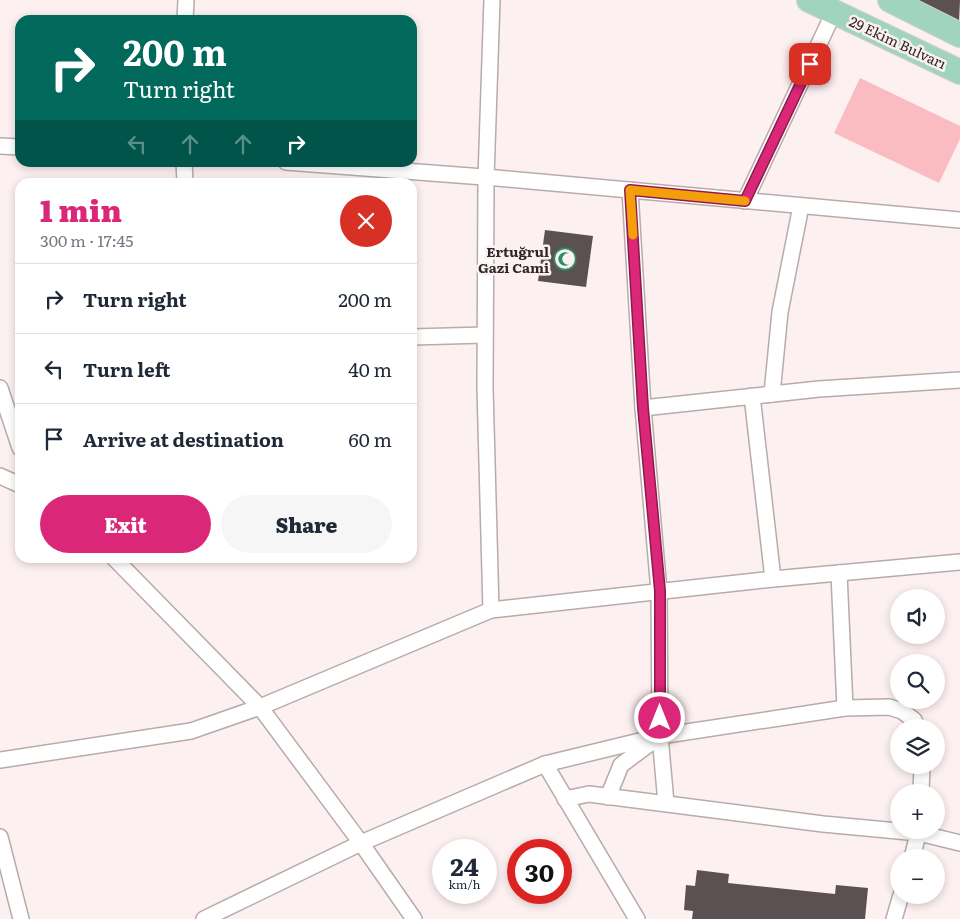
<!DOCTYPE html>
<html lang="en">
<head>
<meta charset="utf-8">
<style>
  body { margin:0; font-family:Literata,serif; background:#f6f6f7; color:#1f2937; height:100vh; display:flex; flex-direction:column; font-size:19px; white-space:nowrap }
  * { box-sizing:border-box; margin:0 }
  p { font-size:16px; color:#747a83 }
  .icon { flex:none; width:28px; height:28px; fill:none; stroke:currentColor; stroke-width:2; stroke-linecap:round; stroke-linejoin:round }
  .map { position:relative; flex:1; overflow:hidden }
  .drawer { position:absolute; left:15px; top:178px; width:402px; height:385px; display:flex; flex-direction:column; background:#fff; border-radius:15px; box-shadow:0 2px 8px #0003 }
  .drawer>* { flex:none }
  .hud { position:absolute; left:15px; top:15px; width:402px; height:152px; border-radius:15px; box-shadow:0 2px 8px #0003; background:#00695c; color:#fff; overflow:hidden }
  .buttons { position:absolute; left:890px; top:589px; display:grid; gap:10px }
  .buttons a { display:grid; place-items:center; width:55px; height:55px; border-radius:50%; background:#fff; box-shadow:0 2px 8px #0003; font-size:25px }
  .speed { position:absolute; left:432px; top:839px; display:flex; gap:10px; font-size:25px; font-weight:700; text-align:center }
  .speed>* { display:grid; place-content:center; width:65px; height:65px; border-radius:50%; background:#fff; box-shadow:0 2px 8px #0003; line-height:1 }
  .speed small { font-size:12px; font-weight:400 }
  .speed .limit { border:8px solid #d22; background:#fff; color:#111 }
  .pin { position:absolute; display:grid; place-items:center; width:42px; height:42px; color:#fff; margin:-21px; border-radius:10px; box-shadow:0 2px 8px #0006 }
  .me { position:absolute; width:55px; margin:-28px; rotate:0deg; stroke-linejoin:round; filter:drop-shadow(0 0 4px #0008) }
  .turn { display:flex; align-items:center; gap:18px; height:105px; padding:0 25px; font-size:22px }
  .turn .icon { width:65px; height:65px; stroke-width:2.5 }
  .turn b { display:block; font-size:35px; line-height:42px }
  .lanes { display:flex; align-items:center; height:48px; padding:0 25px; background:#0003; justify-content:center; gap:25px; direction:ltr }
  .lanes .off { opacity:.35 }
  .round { display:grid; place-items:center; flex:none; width:52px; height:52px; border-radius:26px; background:#f6f6f7 }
  .headline { display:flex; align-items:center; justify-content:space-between; height:85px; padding:0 25px }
  h1 { font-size:30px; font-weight:800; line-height:38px; color:#db2777 }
  .action { display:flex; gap:10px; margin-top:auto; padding:10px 25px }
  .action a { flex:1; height:58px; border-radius:30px; background:#db2777; color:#fff; font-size:20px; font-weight:800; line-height:58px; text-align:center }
  .action a+a { background:#f6f6f7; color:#1f2937 }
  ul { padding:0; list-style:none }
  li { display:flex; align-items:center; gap:15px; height:70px; padding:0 25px; border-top:1px solid #e0e1e3 }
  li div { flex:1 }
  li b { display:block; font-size:19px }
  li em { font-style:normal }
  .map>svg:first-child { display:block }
  .green { fill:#fabbc1 }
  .building { fill:#5c5152 }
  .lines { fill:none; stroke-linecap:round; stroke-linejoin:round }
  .street-casing { stroke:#b7abab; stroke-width:18 }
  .primary-casing { stroke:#d1d0d0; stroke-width:26 }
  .street { stroke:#fff; stroke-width:15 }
  .primary { stroke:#a0d4be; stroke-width:24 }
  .route-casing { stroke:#8e194d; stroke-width:12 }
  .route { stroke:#db2777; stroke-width:9 }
  .slow { stroke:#f59e0b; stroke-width:9 }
  .labels { text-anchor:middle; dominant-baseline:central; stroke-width:5; stroke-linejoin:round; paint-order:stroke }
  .street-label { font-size:14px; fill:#2d2829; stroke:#fdf0f1 }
  .poi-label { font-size:14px; font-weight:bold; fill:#2d2829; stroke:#fdf0f1; text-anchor:end }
</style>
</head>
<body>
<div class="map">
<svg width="960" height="919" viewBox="0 0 960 919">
  <rect width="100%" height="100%" fill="#fdf0f1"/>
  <!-- green -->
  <polygon class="green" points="860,78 960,126 960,139 939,183 834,133"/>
  <!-- building -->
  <g class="building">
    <polygon points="914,0 960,0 959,23"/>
    <polygon points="545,230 593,236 586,287 538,281"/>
    <polygon points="697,870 729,874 728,883 835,894 836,885 868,888 865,919 692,919 693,911 684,910 686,885 695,886"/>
  </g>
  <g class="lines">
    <!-- street casing -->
    <g class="street-casing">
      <g id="street">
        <polyline points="185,20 186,0"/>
        <polyline points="0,146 20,147"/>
        <polyline points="184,162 185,182"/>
        <polyline points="286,162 497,178 960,220"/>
        <polyline points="745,201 834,12"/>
        <polyline points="412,337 485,335"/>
        <polyline points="0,388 20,448"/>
        <polyline points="772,394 780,312 801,206"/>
        <polyline points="752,396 773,579"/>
        <polyline points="643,408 819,389 960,380"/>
        <polyline points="0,476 20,485"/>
        <polyline points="114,558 260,707 361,843 414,919"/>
        <polyline points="839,573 845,708"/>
        <polyline points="491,610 485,388 486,178 492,0"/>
        <polyline points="660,736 666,803"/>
        <polyline points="0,760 191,731 260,707 491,610 773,579 960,562"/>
        <polyline points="545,764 637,919"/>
        <polyline points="921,792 922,765"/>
        <polyline points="608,797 621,765 660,736 845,708 889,707 902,711 914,720 918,728"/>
        <polyline points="565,799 589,794 823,824 919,833 960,843"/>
        <polyline points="0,837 21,919"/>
        <polyline points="912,858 919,830"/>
        <polyline points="204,919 361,843 545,764 660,736 659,591 643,408 630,190"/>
        <polyline points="894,919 901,895"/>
      </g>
    </g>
    <!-- primary casing -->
    <g class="primary-casing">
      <g id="primary">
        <polyline points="809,0 960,72"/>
        <polyline points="890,0 960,35"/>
      </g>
    </g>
    <!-- street -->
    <use href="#street" class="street"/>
    <!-- primary -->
    <use href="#primary" class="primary"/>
  </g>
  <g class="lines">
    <!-- route casing -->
    <g class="route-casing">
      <polyline id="route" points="660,718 660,591 643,408 630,190 745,201 810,64"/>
    </g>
    <!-- route -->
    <use href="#route" class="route"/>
    <!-- slow -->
    <polyline class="slow" points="633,235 630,190 745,201"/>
  </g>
  <!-- icons -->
  <defs>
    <g id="mosque-ring" transform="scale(1.125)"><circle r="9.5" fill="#fdf0f1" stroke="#2d8f68" stroke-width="1.5"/><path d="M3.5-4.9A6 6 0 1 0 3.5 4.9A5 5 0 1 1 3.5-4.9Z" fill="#2d8f68"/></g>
  </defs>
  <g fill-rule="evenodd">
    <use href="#mosque-ring" x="565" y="259"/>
  </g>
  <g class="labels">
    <!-- street labels -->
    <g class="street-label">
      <text transform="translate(898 42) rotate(25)">29 Ekim Bulvarı</text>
    </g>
    <!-- poi labels -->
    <g class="poi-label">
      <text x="549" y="251">Ertuğrul<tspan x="549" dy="16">Gazi Cami</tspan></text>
    </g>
  </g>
</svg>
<div class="buttons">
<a><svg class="icon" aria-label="sound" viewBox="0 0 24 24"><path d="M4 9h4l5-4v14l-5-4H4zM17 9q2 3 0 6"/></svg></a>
<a><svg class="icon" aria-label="search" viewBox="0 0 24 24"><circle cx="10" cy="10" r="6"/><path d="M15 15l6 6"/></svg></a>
<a><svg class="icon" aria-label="layers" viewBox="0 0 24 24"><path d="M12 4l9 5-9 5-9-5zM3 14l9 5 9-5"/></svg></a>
<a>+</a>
<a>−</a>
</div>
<div class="speed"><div>24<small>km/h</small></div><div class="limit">30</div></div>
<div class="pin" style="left:810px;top:64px;background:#d93025"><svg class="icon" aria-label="arrive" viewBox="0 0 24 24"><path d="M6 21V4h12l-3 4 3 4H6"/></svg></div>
<svg class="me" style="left:660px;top:718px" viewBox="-20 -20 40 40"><circle r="17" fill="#db2777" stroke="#fff" stroke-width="3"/><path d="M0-11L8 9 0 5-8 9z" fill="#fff"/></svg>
<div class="hud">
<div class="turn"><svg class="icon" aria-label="right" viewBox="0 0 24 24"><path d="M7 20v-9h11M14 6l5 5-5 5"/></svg><div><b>200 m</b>Turn right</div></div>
<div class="lanes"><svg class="icon off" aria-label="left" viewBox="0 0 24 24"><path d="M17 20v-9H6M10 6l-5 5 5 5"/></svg><svg class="icon off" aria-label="ahead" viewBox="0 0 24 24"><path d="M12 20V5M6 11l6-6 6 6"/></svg><svg class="icon off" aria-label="ahead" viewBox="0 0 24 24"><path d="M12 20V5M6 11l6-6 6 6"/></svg><svg class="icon" aria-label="right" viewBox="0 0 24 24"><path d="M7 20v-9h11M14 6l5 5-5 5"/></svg></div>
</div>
<section class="drawer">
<div class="headline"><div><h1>1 min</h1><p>300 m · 17:45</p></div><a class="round" style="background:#d93025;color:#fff"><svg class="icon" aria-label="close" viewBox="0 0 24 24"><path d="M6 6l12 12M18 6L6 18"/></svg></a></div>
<ul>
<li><svg class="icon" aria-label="right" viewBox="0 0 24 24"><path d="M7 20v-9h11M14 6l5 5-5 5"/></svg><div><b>Turn right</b></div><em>200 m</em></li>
<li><svg class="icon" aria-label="left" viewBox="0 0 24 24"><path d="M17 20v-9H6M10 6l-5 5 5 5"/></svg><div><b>Turn left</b></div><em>40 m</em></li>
<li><svg class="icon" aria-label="arrive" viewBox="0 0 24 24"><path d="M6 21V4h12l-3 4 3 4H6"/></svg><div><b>Arrive at destination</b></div><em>60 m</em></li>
</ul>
<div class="action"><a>Exit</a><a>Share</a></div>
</section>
</div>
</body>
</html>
